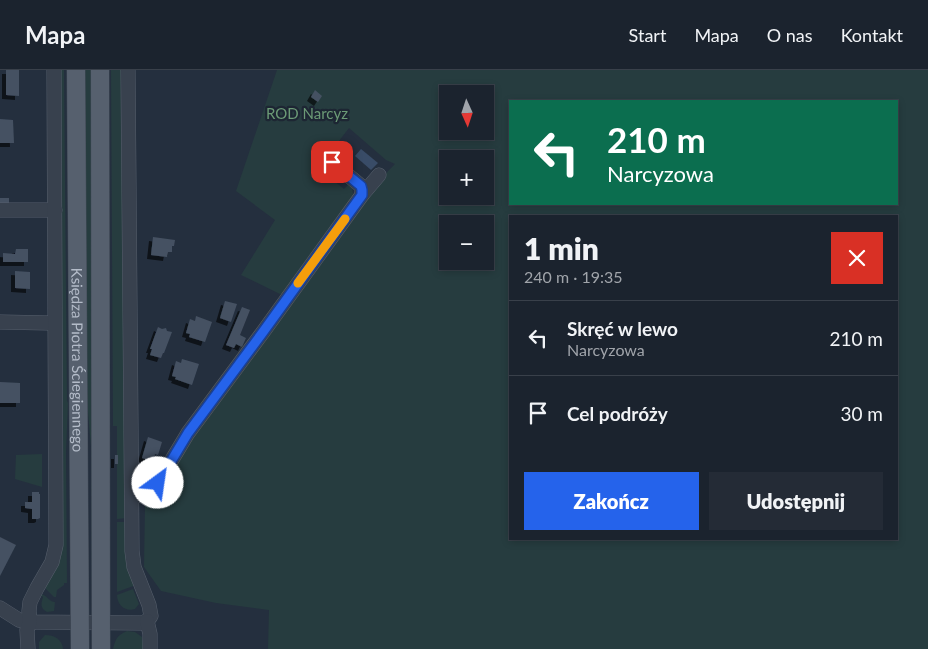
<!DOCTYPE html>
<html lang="pl">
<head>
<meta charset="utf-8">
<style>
  body { margin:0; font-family:Lato,sans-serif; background:#242b36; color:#f1f3f6; height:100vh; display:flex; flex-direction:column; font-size:19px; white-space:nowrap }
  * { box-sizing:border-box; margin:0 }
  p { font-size:16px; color:#a0a4aa }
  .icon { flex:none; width:28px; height:28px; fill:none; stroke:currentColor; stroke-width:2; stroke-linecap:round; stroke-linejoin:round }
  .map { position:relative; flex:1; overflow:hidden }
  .side { position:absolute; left:509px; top:145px; width:389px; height:325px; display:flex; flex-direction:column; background:#1b232e; border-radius:0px; box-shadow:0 2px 8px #0003,0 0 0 1px #39404a }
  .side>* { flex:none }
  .banner { position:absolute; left:509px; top:30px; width:389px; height:105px; border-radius:0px; box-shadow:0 2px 8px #0003,0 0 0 1px #39404a; background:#0b6e4f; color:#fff; overflow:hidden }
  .needle { width:32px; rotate:177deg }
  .tools { position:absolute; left:439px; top:15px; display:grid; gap:10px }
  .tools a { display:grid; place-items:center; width:55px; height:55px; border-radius:0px; background:#1b232e; box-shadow:0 2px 8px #0003,0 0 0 1px #39404a; font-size:25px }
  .pin { position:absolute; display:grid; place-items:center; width:42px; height:42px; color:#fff; margin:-21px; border-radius:10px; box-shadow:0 2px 8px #0006 }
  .me { position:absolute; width:55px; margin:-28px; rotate:31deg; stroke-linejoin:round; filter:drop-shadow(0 0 4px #0008) }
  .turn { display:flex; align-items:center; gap:18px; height:105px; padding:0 15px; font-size:22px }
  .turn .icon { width:65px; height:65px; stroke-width:2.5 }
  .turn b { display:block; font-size:35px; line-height:42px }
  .round { display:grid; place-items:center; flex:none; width:52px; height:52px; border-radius:0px; background:#242b36 }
  .head { display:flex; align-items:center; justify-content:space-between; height:85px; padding:0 15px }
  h1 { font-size:30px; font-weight:800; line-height:38px }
  .cta { display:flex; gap:10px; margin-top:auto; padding:10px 15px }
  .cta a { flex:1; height:58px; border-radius:0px; background:#2563eb; color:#fff; font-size:20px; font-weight:800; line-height:58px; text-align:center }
  .cta a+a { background:#242b36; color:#f1f3f6 }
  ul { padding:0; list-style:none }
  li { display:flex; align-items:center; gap:15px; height:75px; padding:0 15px; border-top:1px solid #39404a }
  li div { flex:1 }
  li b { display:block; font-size:19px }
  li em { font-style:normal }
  header { display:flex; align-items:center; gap:30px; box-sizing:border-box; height:70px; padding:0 25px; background:#1b232e; border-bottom:1px solid #39404a }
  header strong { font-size:24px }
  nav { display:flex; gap:28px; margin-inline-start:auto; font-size:18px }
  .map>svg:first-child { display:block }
  .green { fill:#263c3f; fill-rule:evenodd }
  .water { fill:#394c67 }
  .building { fill:#455162; filter:url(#shadow) }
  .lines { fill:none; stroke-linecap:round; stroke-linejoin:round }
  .minor-casing { stroke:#565f6c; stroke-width:15 }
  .major-casing { stroke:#414a57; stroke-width:19 }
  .minor { stroke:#38414e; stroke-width:14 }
  .major { stroke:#56606e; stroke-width:18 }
  .route-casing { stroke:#184099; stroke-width:12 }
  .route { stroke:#2563eb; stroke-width:9 }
  .slow { stroke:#f59e0b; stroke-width:9 }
  .labels { text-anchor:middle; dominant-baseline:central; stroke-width:4.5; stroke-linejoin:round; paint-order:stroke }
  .park-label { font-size:15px; fill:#6b9a76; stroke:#1d2633 }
  .street-label { font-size:15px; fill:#b4bcc9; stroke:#1d2633 }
</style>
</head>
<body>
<header>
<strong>Mapa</strong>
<nav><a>Start</a><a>Mapa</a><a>O nas</a><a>Kontakt</a></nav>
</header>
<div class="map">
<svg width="928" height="579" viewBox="0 0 928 579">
  <defs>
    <filter id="shadow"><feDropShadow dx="-4" dy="4" stdDeviation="0" flood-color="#0009"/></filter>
  </defs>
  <rect width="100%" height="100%" fill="#242f3e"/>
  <!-- green -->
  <g class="green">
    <polygon points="59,0 64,0 67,331 68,333 66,382 67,513 64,513 64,515 57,520 56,527 54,527 46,519 45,516 52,503"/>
    <polygon points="83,0 92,0 94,516 92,516 91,377 86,319"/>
    <polygon points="111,0 124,0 127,448 117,449 117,356 113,356"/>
    <path d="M277,0H928V579H268L269,540L216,533L161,521L144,497L145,436L159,415L388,101L395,94L386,90L349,58L318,98L344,119L348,115L352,118L353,124L350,130L284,226L241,205L275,150L236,121ZM448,24H485V61H448ZM510,31H896V134H510ZM448,89H485V126H448ZM510,146H896V469H510ZM448,154H485V191H448Z"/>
    <polygon points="42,384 42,417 15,409 16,385"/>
    <polygon points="117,452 127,452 136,515 117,522"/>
    <path d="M133,519L139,534L135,539C125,542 117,535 117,525Z"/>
    <path d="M41,524C47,525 49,532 55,532L54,541L47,542C40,538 41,534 43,527L40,525Z"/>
    <path d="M127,561L135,562L142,567L144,579H113C116,569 116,566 127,561Z"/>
    <path d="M45,565C54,565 62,569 63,579H39V572Z"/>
  </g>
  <!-- water -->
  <polygon class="water" points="361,79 378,93 371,100 355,86"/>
  <!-- building -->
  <g class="building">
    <polygon points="6,0 19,0 19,26 6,25"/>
    <polygon points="315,20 322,26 318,32 311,27"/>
    <polygon points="0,49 13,50 14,73 0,73"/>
    <rect x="0" y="128" width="9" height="9"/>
    <polygon points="153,167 175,170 174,176 172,176 172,182 168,182 167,187 151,185"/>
    <polygon points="16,179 28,179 28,192 3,192 3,183 15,184"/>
    <polygon points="15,201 30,202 30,219 15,218"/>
    <polygon points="225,231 237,234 231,252 220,248"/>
    <polygon points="242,237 250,240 240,265 246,268 242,277 236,274 234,278 226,275"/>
    <polygon points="196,246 212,252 205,272 189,267 190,264 186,263 190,249 195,251"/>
    <polygon points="158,257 162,259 166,258 167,261 172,262 164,283 163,283 161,288 150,285 152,279 150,279"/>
    <polygon points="182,289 199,294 192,315 175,309 176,307 172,306 176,291 181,293"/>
    <polygon points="0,312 20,313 20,333 0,333"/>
    <polygon points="148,367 162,372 158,385 155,384 153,392 142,388"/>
    <rect x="115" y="385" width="3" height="9"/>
    <polygon points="32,422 39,422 39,424 40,424 40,448 38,449 32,449 32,439 25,438 25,432 32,432"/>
    <polygon points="0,467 16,475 0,506"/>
  </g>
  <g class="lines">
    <!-- minor casing -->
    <g class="minor-casing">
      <g id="minor">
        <polyline points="362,125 379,105"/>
        <polyline points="0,140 55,140"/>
        <polyline points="0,252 49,253"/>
        <polyline points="132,428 151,418 158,413 188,363 263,262 362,125 362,119 361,116 332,92"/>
        <polyline points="0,538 19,550 30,552 141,553 147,551 151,546 149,535 134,497 132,481 128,0"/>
        <polyline points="147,551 150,564 150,579"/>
        <polyline points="28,579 27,560 30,552 29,541 30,532 37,518 52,492 56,475 54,0"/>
      </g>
    </g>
    <!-- major casing -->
    <g class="major-casing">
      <g id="major">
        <path id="s1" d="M76,0L80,579"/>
        <polyline points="100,0 101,579"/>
      </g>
    </g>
    <!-- minor -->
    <use href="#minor" class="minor"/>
    <!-- major -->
    <use href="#major" class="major"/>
  </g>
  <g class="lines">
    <!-- route casing -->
    <g class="route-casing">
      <polyline id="route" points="158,413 188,363 263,262 362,125 362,120 361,116 332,92"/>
    </g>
    <!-- route -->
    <use href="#route" class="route"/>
    <!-- slow -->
    <polyline class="slow" points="298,213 345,149"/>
  </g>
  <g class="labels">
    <!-- park labels -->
    <g class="park-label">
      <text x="307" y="43">ROD Narcyz</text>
    </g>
    <!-- street labels -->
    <g class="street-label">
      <text stroke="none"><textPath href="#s1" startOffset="290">Księdza Piotra Ściegiennego</textPath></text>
    </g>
  </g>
</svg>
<div class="tools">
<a><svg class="needle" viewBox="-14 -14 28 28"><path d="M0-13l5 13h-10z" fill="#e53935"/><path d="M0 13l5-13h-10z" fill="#a0a4aa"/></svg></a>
<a>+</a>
<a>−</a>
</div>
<div class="pin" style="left:332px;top:92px;background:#d93025"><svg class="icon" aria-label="arrive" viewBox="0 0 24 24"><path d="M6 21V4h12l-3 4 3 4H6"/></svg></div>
<svg class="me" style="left:158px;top:413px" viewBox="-20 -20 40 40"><circle r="19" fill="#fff"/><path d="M0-13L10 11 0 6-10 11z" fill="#2563eb"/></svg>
<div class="banner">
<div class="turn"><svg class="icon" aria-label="left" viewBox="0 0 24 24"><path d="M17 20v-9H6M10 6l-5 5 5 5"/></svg><div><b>210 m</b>Narcyzowa</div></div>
</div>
<section class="side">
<div class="head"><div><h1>1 min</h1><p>240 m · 19:35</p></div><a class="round" style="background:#d93025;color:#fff"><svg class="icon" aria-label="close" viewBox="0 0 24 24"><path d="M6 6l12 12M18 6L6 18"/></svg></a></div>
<ul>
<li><svg class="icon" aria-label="left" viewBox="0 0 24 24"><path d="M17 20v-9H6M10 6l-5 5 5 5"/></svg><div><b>Skręć w lewo</b><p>Narcyzowa</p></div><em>210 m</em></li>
<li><svg class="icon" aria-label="arrive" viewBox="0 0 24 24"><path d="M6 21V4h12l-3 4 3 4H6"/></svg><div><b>Cel podróży</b></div><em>30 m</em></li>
</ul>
<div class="cta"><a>Zakończ</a><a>Udostępnij</a></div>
</section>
</div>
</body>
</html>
